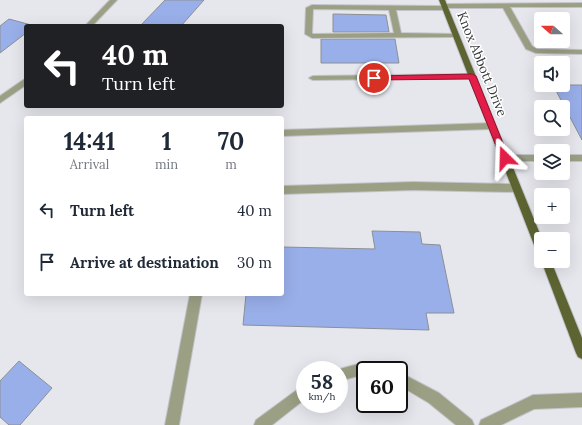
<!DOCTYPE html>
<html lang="en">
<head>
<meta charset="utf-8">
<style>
  body { margin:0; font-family:Lora,serif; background:#f6f6f7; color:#1f2937; height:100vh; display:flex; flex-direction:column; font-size:15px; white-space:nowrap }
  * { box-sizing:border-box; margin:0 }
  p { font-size:13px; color:#747a83 }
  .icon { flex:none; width:22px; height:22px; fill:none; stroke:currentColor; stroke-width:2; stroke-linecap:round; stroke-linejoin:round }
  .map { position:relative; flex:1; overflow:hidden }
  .details { position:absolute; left:24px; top:116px; width:260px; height:180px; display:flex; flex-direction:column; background:#fff; border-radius:4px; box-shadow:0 4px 16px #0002 }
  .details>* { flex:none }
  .top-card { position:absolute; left:24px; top:24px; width:260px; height:84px; border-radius:4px; box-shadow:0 4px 16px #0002; background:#202124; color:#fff; overflow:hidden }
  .needle { width:26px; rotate:291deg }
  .buttons { position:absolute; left:534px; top:12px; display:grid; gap:8px }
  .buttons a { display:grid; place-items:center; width:36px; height:36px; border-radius:4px; background:#fff; box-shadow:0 4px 16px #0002; font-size:20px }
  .speed { position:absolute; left:296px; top:361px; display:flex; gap:8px; font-size:20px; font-weight:700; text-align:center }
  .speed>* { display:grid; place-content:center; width:52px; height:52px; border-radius:50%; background:#fff; box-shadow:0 4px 16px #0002; line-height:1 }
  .speed small { font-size:10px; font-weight:400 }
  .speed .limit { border:2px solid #111; border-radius:6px; background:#fff; color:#111 }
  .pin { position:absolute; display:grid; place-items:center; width:34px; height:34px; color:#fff; margin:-17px; border:2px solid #fff; border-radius:50%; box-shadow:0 1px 4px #0007 }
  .me { position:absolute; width:44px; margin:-22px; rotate:338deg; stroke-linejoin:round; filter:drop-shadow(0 0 3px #0008) }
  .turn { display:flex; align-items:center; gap:14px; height:84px; padding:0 12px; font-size:18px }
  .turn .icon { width:52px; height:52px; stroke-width:2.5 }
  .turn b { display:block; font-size:28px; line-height:34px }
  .eta { display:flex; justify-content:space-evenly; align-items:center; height:68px; text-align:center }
  .eta b { font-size:24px; font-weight:700; line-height:28px }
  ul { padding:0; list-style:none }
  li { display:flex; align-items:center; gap:12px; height:52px; padding:0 12px }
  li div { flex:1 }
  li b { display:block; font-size:15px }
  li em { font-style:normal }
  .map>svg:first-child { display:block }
  .building { fill:#99afe9; stroke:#8c8f94 }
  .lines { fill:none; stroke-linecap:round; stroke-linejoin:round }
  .service-casing { stroke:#c2c4c9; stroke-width:2 }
  .minor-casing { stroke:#c2c4c9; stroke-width:2 }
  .primary-casing { stroke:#c2c4c9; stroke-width:2 }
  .service { fill:#9ba085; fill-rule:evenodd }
  .minor { fill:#9ba085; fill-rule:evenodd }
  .primary { fill:#5d6431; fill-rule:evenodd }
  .route { fill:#e11d48; stroke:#92132f }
  .labels { text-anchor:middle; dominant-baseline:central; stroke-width:3; stroke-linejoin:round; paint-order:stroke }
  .street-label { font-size:13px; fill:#38393b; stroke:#fff }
</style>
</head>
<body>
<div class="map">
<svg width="582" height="425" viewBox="0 0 582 425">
  <rect width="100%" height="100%" fill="#e5e7ed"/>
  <!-- building -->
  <g class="building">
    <polygon points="165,0 204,0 181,26 140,26"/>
    <polygon points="333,14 386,15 389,32 333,32"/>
    <polygon points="9,19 35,26 26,26 26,33 0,53 0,26"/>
    <polygon points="321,39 395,39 399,63 321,63"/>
    <polygon points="553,85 582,85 582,140"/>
    <polygon points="372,231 420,232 422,244 440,245 454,313 426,313 429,330 243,325 246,294 282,294 282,247 375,249"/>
    <polygon points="19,361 52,388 20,425 9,425 0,417 0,381"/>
  </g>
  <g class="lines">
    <!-- service casing -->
    <g class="service-casing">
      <g id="service">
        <path d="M582,3V7H510L532,46L537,49L582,50V54L536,53L526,49L503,8H448L445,10H396L401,33L457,34V36L455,37L312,38L305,34L306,8L312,5L441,6L444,4ZM313,9L389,10L394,33L313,34L312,33Z"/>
        <polygon points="472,74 475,74 475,78 313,80 309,78 313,76"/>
        <polygon points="492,123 496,126 492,129 282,136 282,130"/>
        <polygon points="505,155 541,155 541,161 505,161 500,158"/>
        <rect x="563" y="155" width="19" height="6"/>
        <polygon points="413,182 516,184 519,185 521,188 519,191 516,192 413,190 282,194 282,186"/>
        <polygon points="190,294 202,294 179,425 165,425"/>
        <polygon points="358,364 369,367 371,370 365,370 365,377 358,376 339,381 339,370 336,370"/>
        <polygon points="399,372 439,393 472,420 474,425 456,425 429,403 399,385"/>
        <polygon points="305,384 305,399 272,425 254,425 256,420"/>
      </g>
    </g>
    <!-- minor casing -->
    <g class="minor-casing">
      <g id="minor">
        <polygon points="110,0 117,0 92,26 85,26"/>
        <polygon points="26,78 26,85 0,103 0,96"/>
        <polygon points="582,393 582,407 534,409 501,425 479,425 481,420 533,395"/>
      </g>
    </g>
    <!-- primary casing -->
    <g class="primary-casing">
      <g id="primary">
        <polygon points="439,0 445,0 542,239 541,255 537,253 536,250"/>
        <polygon points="541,260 551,261 582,338 582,359 578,357 576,353"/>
      </g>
    </g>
    <!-- service -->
    <use href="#service" class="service"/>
    <!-- minor -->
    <use href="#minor" class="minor"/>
    <!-- primary -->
    <use href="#primary" class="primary"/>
  </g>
  <!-- route -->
  <polygon class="route" points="472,74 476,76 509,158 508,160 502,160 501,158 469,79 374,80 371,78 374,76"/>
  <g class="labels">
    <!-- street labels -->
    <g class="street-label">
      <text transform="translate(482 64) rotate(68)">Knox Abbott Drive</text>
    </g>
  </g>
</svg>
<div class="buttons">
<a><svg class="needle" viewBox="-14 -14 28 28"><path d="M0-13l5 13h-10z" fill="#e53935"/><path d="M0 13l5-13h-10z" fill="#747a83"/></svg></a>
<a><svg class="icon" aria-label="sound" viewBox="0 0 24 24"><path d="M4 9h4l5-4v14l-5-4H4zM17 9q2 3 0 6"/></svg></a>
<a><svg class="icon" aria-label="search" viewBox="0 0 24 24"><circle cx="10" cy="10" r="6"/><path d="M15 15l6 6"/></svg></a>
<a><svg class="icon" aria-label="layers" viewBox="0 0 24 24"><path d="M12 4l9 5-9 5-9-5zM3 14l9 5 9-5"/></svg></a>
<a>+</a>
<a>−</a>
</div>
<div class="speed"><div>58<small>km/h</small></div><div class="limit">60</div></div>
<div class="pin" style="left:374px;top:78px;background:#d93025"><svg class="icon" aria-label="arrive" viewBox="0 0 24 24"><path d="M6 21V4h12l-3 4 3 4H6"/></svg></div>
<svg class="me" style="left:505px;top:158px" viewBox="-20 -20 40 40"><path d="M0-17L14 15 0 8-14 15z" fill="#e11d48" stroke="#fff" stroke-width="4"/></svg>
<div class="top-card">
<div class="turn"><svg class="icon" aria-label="left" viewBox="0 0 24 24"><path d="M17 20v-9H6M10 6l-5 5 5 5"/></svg><div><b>40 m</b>Turn left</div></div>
</div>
<section class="details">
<div class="eta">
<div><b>14:41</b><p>Arrival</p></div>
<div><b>1</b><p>min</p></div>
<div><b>70</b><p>m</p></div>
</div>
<ul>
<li><svg class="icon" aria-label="left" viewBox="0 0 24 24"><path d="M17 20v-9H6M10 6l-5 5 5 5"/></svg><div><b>Turn left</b></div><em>40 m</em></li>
<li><svg class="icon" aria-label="arrive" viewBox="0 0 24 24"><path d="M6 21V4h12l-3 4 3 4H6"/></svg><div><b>Arrive at destination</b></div><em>30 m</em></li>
</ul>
</section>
</div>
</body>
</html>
